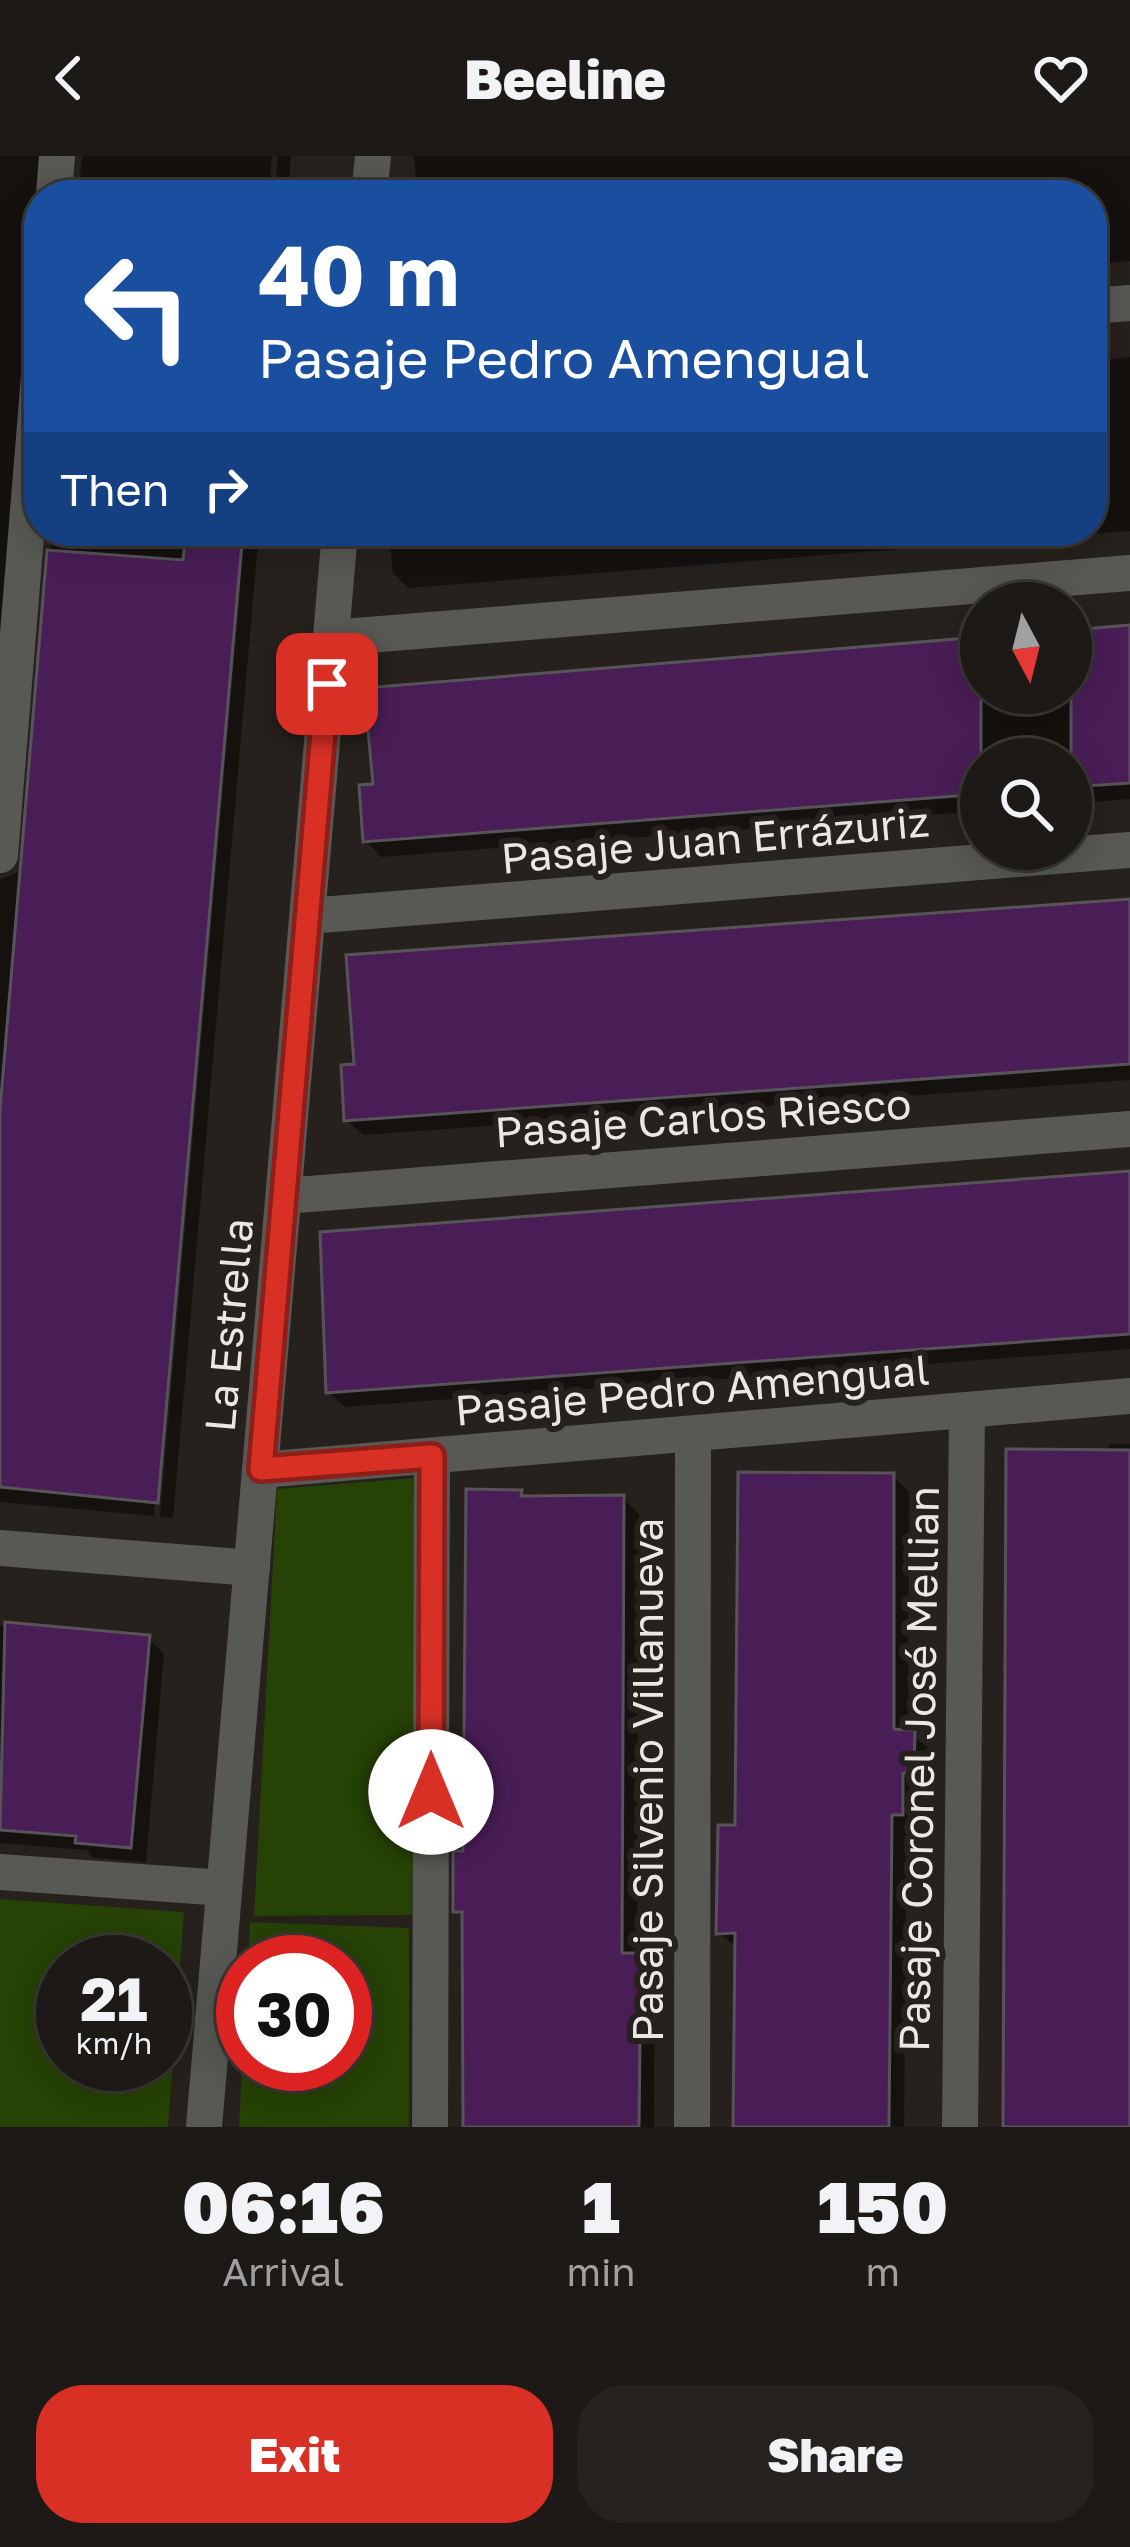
<!DOCTYPE html>
<html lang="en">
<head>
<meta charset="utf-8">
<style>
  body { margin:0; font-family:"Golos Text",sans-serif; background:#25221f; color:#f1f3f6; height:100vh; display:flex; flex-direction:column; font-size:45px; white-space:nowrap }
  * { box-sizing:border-box; margin:0 }
  p { font-size:39px; color:#a0a0a1 }
  .icon { flex:none; width:66px; height:66px; fill:none; stroke:currentColor; stroke-width:2; stroke-linecap:round; stroke-linejoin:round }
  .map { position:relative; height:1971px; overflow:hidden }
  .panel { display:flex; flex-direction:column; background:#1c1916; flex:1 }
  .panel>* { flex:none }
  .banner { position:absolute; left:24px; top:24px; width:1083px; height:366px; border-radius:48px; box-shadow:0 6px 30px #0003,0 0 0 3px #3a3835; background:#1a4fa0; color:#fff; overflow:hidden }
  .needle { width:78px; rotate:173deg }
  .controls { position:absolute; left:960px; top:426px; display:grid; gap:24px }
  .controls a { display:grid; place-items:center; width:132px; height:132px; border-radius:50%; background:#1c1916; box-shadow:0 6px 30px #0003,0 0 0 3px #3a3835; font-size:60px }
  .speed { position:absolute; left:36px; top:1779px; display:flex; gap:24px; font-size:60px; font-weight:700; text-align:center }
  .speed>* { display:grid; place-content:center; width:156px; height:156px; border-radius:50%; background:#1c1916; box-shadow:0 6px 30px #0003,0 0 0 3px #3a3835; line-height:1 }
  .speed small { font-size:30px; font-weight:400 }
  .speed .limit { border:18px solid #d22; background:#fff; color:#111 }
  .pin { position:absolute; display:grid; place-items:center; width:102px; height:102px; color:#fff; margin:-51px; border-radius:24px; box-shadow:0 6px 18px #0006 }
  .me { position:absolute; width:132px; margin:-66px; rotate:0deg; stroke-linejoin:round; filter:drop-shadow(0 0 9px #0008) }
  .turn { display:flex; align-items:center; gap:42px; height:252px; padding:0 36px; font-size:54px }
  .turn .icon { width:156px; height:156px; stroke-width:2.5 }
  .turn b { display:block; font-size:84px; line-height:102px }
  .then { display:flex; align-items:center; height:114px; padding:0 36px; background:#0003; gap:24px; font-size:45px }
  .eta { display:flex; justify-content:space-evenly; align-items:center; height:204px; text-align:center }
  .eta b { font-size:72px; font-weight:800; line-height:84px }
  .action { display:flex; gap:24px; margin-top:auto; padding:24px 36px }
  .action a { flex:1; height:138px; border-radius:48px; background:#d93025; color:#fff; font-size:48px; font-weight:800; line-height:138px; text-align:center }
  .action a+a { background:#25221f; color:#f1f3f6 }
  header { display:flex; justify-content:space-between; align-items:center; height:156px; padding:0 36px; background:#1c1916; font-size:54px; font-weight:800 }
  .map>svg:first-child { display:block }
  .green { fill:#264205; fill-rule:evenodd }
  .shadow { fill:#0007 }
  .building { fill:#491e57; stroke:#575359; stroke-width:3 }
  .lines { fill:none; stroke-linecap:round; stroke-linejoin:round }
  .minor { stroke:#585854; stroke-width:36 }
  .route-casing { stroke:#8d1f18; stroke-width:30 }
  .route { stroke:#d93025; stroke-width:21 }
  .labels { text-anchor:middle; dominant-baseline:central; stroke-width:12; stroke-linejoin:round; paint-order:stroke }
  .street-label { font-size:42px; fill:#ebe7e4; stroke:#26211d }
</style>
</head>
<body>
<header><svg class="icon" aria-label="back" viewBox="0 0 24 24"><path d="M15 5l-7 7 7 7"/></svg>Beeline<svg class="icon" aria-label="heart" viewBox="0 0 24 24"><path d="M12 20l-8-8c-3-5 5-10 8-4 3-6 11-1 8 4z"/></svg></header>
<div class="map">
<svg width="1130" height="1971" viewBox="0 0 1130 1971">
  <rect width="100%" height="100%" fill="#26211d"/>
  <!-- green -->
  <g class="green">
    <polygon points="416,1322 412,1759 254,1760 277,1333"/>
    <path d="M0,1743L184,1756L168,1971H0ZM63,1806H165V1908H63Z"/>
    <polygon points="250,1766 409,1772 409,1971 239,1971 243,1892 243,1908 345,1908 345,1806 248,1806"/>
  </g>
  <!-- shadow -->
  <g class="shadow">
    <polygon points="0,0 60,0 39,39 39,223 0,620"/>
    <polygon points="82,0 272,0 269,39 78,39"/>
    <polygon points="278,0 291,0 288,39 275,39"/>
    <polygon points="414,0 1130,0 1130,105 1092,108 1092,39 417,39"/>
    <polygon points="1130,201 1130,375 408,432 393,417 389,375 1092,375 1092,205"/>
    <polygon points="52,375 239,375 154,1360 0,1346 0,724 20,715 25,702"/>
    <polygon points="245,375 259,375 173,1362 160,1361"/>
    <polygon points="1130,471 1130,643 1071,648 1071,603 981,603 981,655 381,701 366,685 981,484 981,537 1071,537 1071,476"/>
    <polygon points="1130,745 1130,924 363,979 347,964"/>
    <polygon points="1130,1019 1130,1193 345,1251 329,1236"/>
    <polygon points="1109,1288 1130,1288 1130,1971 1006,1971"/>
    <polygon points="893,1320 909,1336 908,1577 929,1592 929,1631 918,1631 917,1674 907,1673 904,1971 736,1971 738,1792 719,1777 738,1672"/>
    <polygon points="520,1337 526,1343 623,1342 639,1358 637,1800 655,1816 654,1971 465,1971 465,1763 456,1754"/>
    <polygon points="0,1469 148,1482 164,1498 146,1706 94,1702 87,1694 0,1687"/>
  </g>
  <!-- building -->
  <g class="building">
    <polygon points="186,375 243,375 158,1347 0,1331 0,953 47,394 183,404"/>
    <polygon points="1130,469 1130,627 1071,631 1071,474"/>
    <polygon points="981,481 981,638 363,686 359,629 373,628 364,532"/>
    <polygon points="1130,743 1130,908 344,965 341,909 354,908 346,799"/>
    <polygon points="1130,1015 1130,1178 326,1237 320,1076"/>
    <polygon points="1006,1293 1130,1294 1130,1971 1003,1971"/>
    <polygon points="738,1316 894,1317 894,1573 915,1574 914,1616 903,1617 903,1659 892,1659 889,1971 733,1971 735,1777 716,1778 718,1669 735,1669"/>
    <polygon points="466,1333 522,1334 521,1340 624,1339 622,1797 641,1797 639,1971 463,1971 462,1756 453,1756 453,1695 463,1695"/>
    <polygon points="5,1466 150,1479 131,1692 75,1687 76,1680 0,1674"/>
  </g>
  <g class="lines">
    <!-- minor -->
    <g class="minor">
      <polyline points="54,39 57,0"/>
      <polyline points="369,39 373,0"/>
      <polyline points="1092,150 1130,147"/>
      <polyline points="331,482 1130,417"/>
      <polyline points="0,699 39,220"/>
      <polyline points="308,760 1130,694"/>
      <polyline points="284,1040 1130,973"/>
      <polyline points="261,1314 1130,1240"/>
      <polyline points="0,1392 252,1412"/>
      <polyline points="0,1716 224,1732"/>
      <polyline points="204,1971 340,375"/>
      <polyline points="430,1971 432,1300"/>
      <polyline points="692,1971 693,1278"/>
      <polyline points="960,1971 967,1256"/>
    </g>
  </g>
  <g class="lines">
    <!-- route casing -->
    <g class="route-casing">
      <polyline id="route" points="327,528 261,1313 432,1300 431,1636"/>
    </g>
    <!-- route -->
    <use href="#route" class="route"/>
  </g>
  <g class="labels">
    <!-- street labels -->
    <g class="street-label">
      <text transform="translate(715 683) rotate(-5)">Pasaje Juan Errázuriz</text>
      <text transform="translate(703 961) rotate(-4)">Pasaje Carlos Riesco</text>
      <text transform="translate(228 1169) rotate(-85)">La Estrella</text>
      <text transform="translate(692 1233) rotate(-5)">Pasaje Pedro Amengual</text>
      <text transform="translate(918 1613) rotate(-89)">Pasaje Coronel José Mellian</text>
      <text transform="translate(647 1624) rotate(-90)">Pasaje Silvenio Villanueva</text>
    </g>
  </g>
</svg>
<div class="controls">
<a><svg class="needle" viewBox="-14 -14 28 28"><path d="M0-13l5 13h-10z" fill="#e53935"/><path d="M0 13l5-13h-10z" fill="#a0a0a1"/></svg></a>
<a><svg class="icon" aria-label="search" viewBox="0 0 24 24"><circle cx="10" cy="10" r="6"/><path d="M15 15l6 6"/></svg></a>
</div>
<div class="speed"><div>21<small>km/h</small></div><div class="limit">30</div></div>
<div class="pin" style="left:327px;top:528px;background:#d93025"><svg class="icon" aria-label="arrive" viewBox="0 0 24 24"><path d="M6 21V4h12l-3 4 3 4H6"/></svg></div>
<svg class="me" style="left:431px;top:1636px" viewBox="-20 -20 40 40"><circle r="19" fill="#fff"/><path d="M0-13L10 11 0 6-10 11z" fill="#d93025"/></svg>
<div class="banner">
<div class="turn"><svg class="icon" aria-label="left" viewBox="0 0 24 24"><path d="M17 20v-9H6M10 6l-5 5 5 5"/></svg><div><b>40 m</b>Pasaje Pedro Amengual</div></div>
<div class="then">Then<svg class="icon" aria-label="right" viewBox="0 0 24 24"><path d="M7 20v-9h11M14 6l5 5-5 5"/></svg></div>
</div>
</div>
<section class="panel">
<div class="eta">
<div><b>06:16</b><p>Arrival</p></div>
<div><b>1</b><p>min</p></div>
<div><b>150</b><p>m</p></div>
</div>
<div class="action"><a>Exit</a><a>Share</a></div>
</section>
</body>
</html>
